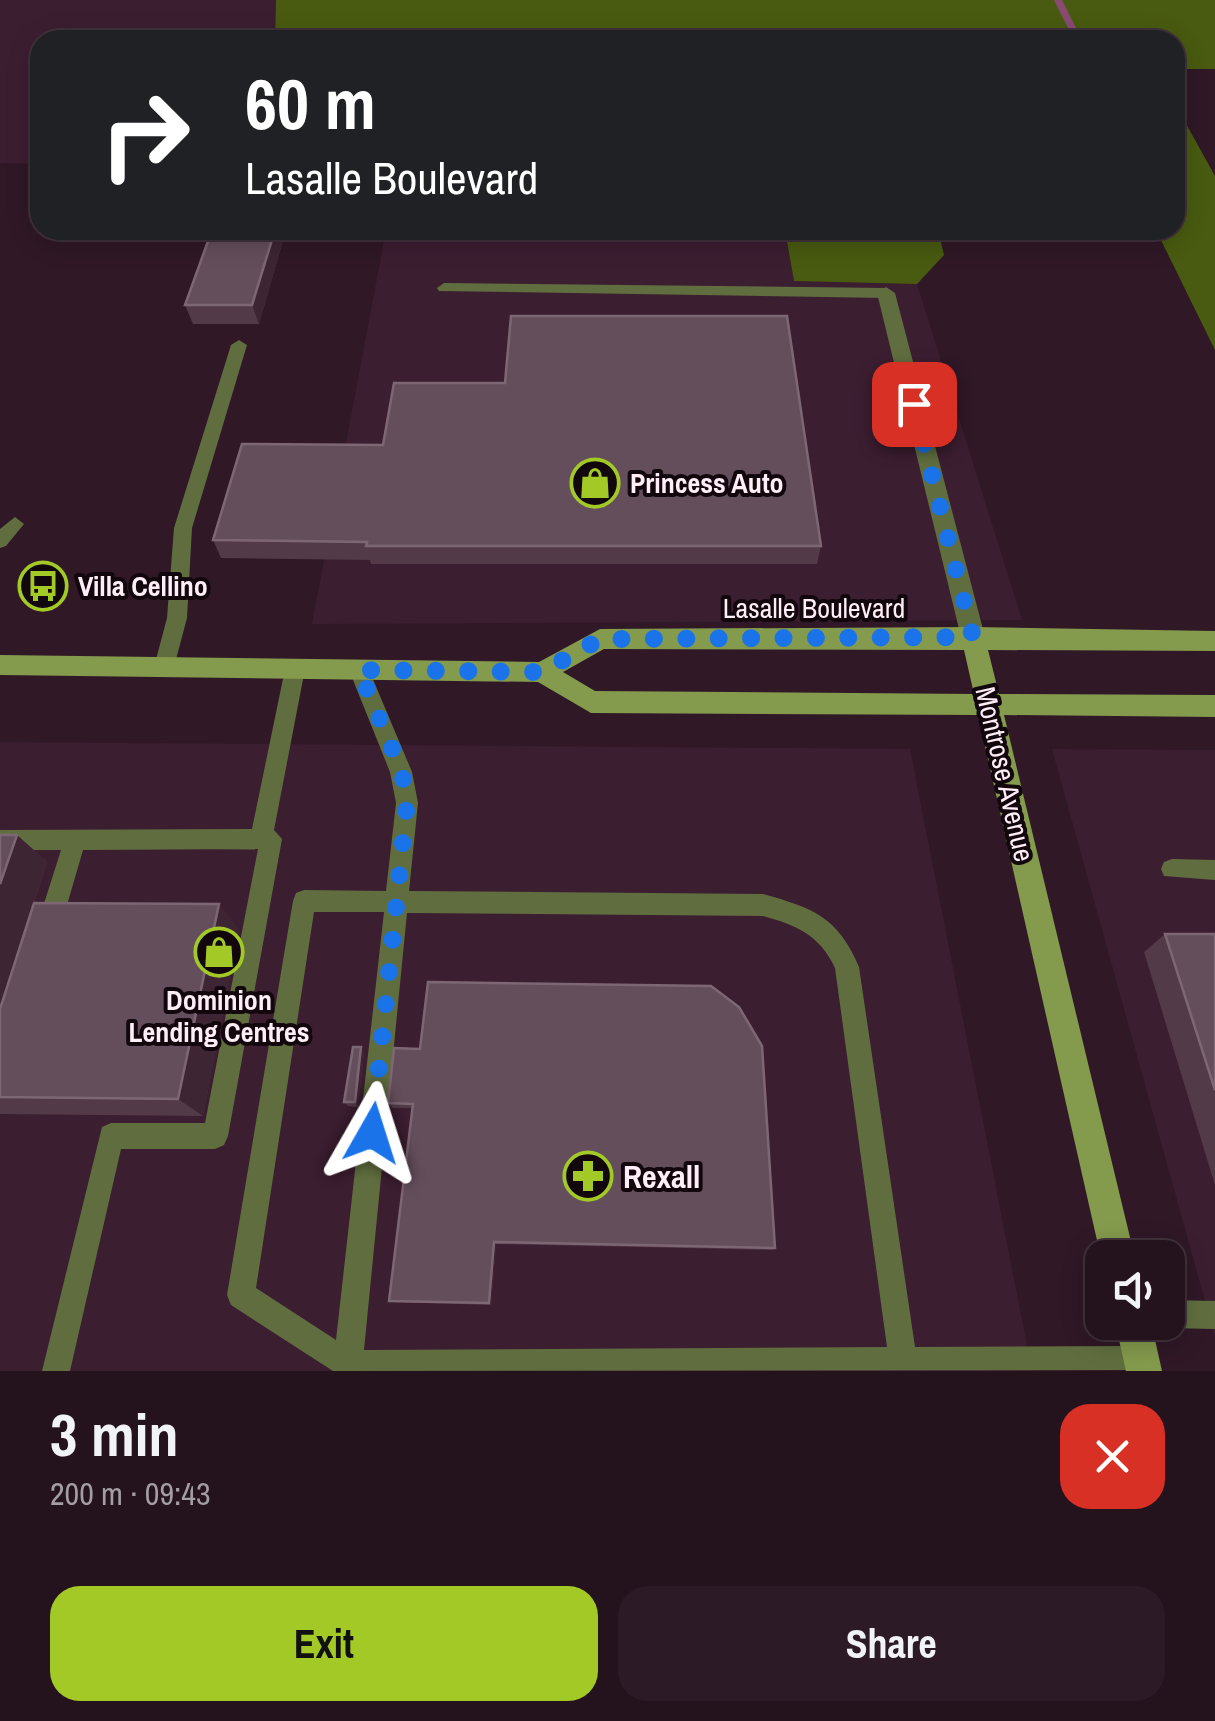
<!DOCTYPE html>
<html lang="en">
<head>
<meta charset="utf-8">
<style>
  body { margin:0; font-family:"Archivo Narrow",sans-serif; background:#2c1b26; color:#f1f3f6; height:100vh; display:flex; flex-direction:column; font-size:38px; white-space:nowrap }
  * { box-sizing:border-box; margin:0 }
  p { font-size:32px; color:#a39ea4 }
  .icon { flex:none; width:55px; height:55px; fill:none; stroke:currentColor; stroke-width:2; stroke-linecap:round; stroke-linejoin:round }
  .map { position:relative; height:1371px; overflow:hidden }
  .panel { display:flex; flex-direction:column; background:#24121d; flex:1 }
  .panel>* { flex:none }
  .top-card { position:absolute; left:30px; top:30px; width:1155px; height:210px; border-radius:30px; box-shadow:0 5px 25px #0003,0 0 0 2px #41323b; background:#202124; color:#fff; overflow:hidden }
  .tools { position:absolute; left:1085px; top:1240px; display:grid; gap:20px }
  .tools a { display:grid; place-items:center; width:100px; height:100px; border-radius:20px; background:#24121d; box-shadow:0 5px 25px #0003,0 0 0 2px #41323b; font-size:50px }
  .pin { position:absolute; display:grid; place-items:center; width:85px; height:85px; color:#fff; margin:-42px; border-radius:20px; box-shadow:0 5px 15px #0006 }
  .me { position:absolute; width:110px; margin:-55px; rotate:6deg; stroke-linejoin:round; filter:drop-shadow(0 0 8px #0008) }
  .turn { display:flex; align-items:center; gap:35px; height:210px; padding:0 50px; font-size:45px }
  .turn .icon { width:130px; height:130px; stroke-width:2.5 }
  .turn b { display:block; font-size:70px; line-height:85px }
  .round { display:grid; place-items:center; flex:none; width:105px; height:105px; border-radius:30px; background:#2c1b26 }
  .head { display:flex; align-items:center; justify-content:space-between; height:170px; padding:0 50px }
  h1 { font-size:60px; font-weight:700; line-height:75px }
  .button { display:flex; gap:20px; margin-top:auto; padding:20px 50px }
  .button a { flex:1; height:115px; border-radius:30px; background:#a3c926; color:#111; font-size:40px; font-weight:700; line-height:115px; text-align:center }
  .button a+a { background:#2c1b26; color:#f1f3f6 }
  .map>svg:first-child { display:block }
  .built { fill:#3c1e31 }
  .forest { fill:#495b10 }
  .lines { fill:none; stroke-linecap:round; stroke-linejoin:round }
  .stream { fill:#894b72; fill-rule:evenodd }
  .lane { fill:#606e3f; fill-rule:evenodd }
  .street { fill:#606e3f; fill-rule:evenodd }
  .secondary { fill:#849a4c; fill-rule:evenodd }
  .wall { fill:#533a49 }
  .shaded-wall { fill:#3d2534 }
  .building { fill:#654e5c; stroke:#7e6774; stroke-width:2.5 }
  .route { stroke:#1a73e8; stroke-width:18; stroke-dasharray:0 32.4 }
  .labels { text-anchor:middle; dominant-baseline:central; stroke-width:8; stroke-linejoin:round; paint-order:stroke }
  .poi-label { font-size:28px; font-weight:bold; fill:#ffedf7; stroke:#11070d; text-anchor:start }
  .street-label { font-size:28px; fill:#ffedf7; stroke:#11070d }
  .near-poi-label { font-size:32px; font-weight:bold; fill:#ffedf7; stroke:#11070d; text-anchor:start }
</style>
</head>
<body>
<div class="map">
<svg width="1215" height="1371" viewBox="0 0 1215 1371">
  <rect width="100%" height="100%" fill="#301827"/>
  <!-- built -->
  <g class="built">
    <polygon points="0,0 276,0 275,40 40,40 40,164 0,163"/>
    <polygon points="386,230 785,230 794,281 917,284 1022,620 312,624"/>
    <polygon points="0,742 910,749 1032,1371 0,1371"/>
    <polygon points="1052,749 1215,750 1215,1338 1215,1337"/>
  </g>
  <!-- forest -->
  <g class="forest">
    <polygon points="276,0 1215,0 1215,69 1175,69 1175,40 275,40"/>
    <polygon points="1175,104 1215,176 1215,350 1156,230 1175,230"/>
    <polygon points="785,230 938,230 944,255 917,284 794,281"/>
  </g>
  <g class="lines">
    <!-- stream -->
    <polygon class="stream" points="1054,0 1062,0 1082,40 1074,40"/>
    <!-- lane -->
    <g class="lane">
      <polygon points="444,283 886,288 893,293 886,298 439,291 437,288"/>
      <polygon points="239,340 247,345 192,528 187,618 174,667 171,673 157,673 154,667 167,618 174,528 231,345"/>
      <polygon points="15,517 24,524 6,546 0,548 0,529"/>
      <polygon points="295,661 302,663 305,669 274,830 282,839 228,1136 224,1145 215,1149 121,1149 70,1371 42,1371 102,1127 111,1123 205,1123 258,849 83,850 60,929 56,937 48,940 40,937 36,929 61,850 0,850 0,830 252,829 285,669 288,663"/>
      <path d="M359,662L366,664L369,670L412,772L418,803L409,891L763,894C813,908 838,917 859,967L915,1347L1141,1346L1151,1350L1155,1360L1151,1370L333,1371L231,1305L227,1295L293,901L296,893L304,890L386,891L396,803L390,772L349,670L352,664ZM314,912H384L336,1340L256,1288ZM407,913L763,916C796,925 820,935 835,968L887,1347L364,1350Z"/>
      <polygon points="1172,859 1215,860 1215,880 1164,876 1161,869 1164,862"/>
      <polygon points="1168,1300 1215,1301 1215,1329 1168,1328 1158,1324 1168,1322"/>
    </g>
    <!-- street -->
    <polygon class="street" points="886,287 895,293 985,637 982,644 964,644 961,637 877,293"/>
    <!-- secondary -->
    <g class="secondary">
      <path d="M973,627L1215,631V651L988,650L999,694L1215,695V717L1004,715L1135,1258H1102V1262L1101,1258L978,715L591,713L538,682L0,675V655L539,662L600,629ZM604,649L964,650L974,694L595,691L563,672Z"/>
      <polygon points="1115,1322 1151,1322 1162,1371 1126,1371"/>
    </g>
  </g>
  <!-- wall -->
  <g class="wall">
    <polygon points="286,230 259,324 193,324 185,305"/>
    <polygon points="213,540 821,546 817,564 371,564 370,560 221,558"/>
    <polygon points="0,835 17,835 47,862 27,924 239,929 203,1116 0,1114"/>
    <polygon points="1165,934 1215,934 1215,1185 1144,952"/>
    <polygon points="361,1047 364,1052 358,1107 348,1106 344,1102"/>
    <polygon points="394,1048 775,1248 772,1250 496,1244 491,1305 393,1302 389,1301 412,1108 392,1108 388,1103"/>
  </g>
  <!-- shaded-wall -->
  <g class="shaded-wall">
    <polygon points="275,230 286,230 259,324 252,305"/>
    <polygon points="17,835 47,862 27,923 33,928 0,1032 0,884"/>
    <polygon points="219,904 239,929 203,1116 178,1099"/>
    <polygon points="361,1047 364,1052 358,1107 355,1102"/>
    <polygon points="494,1242 496,1244 491,1305 489,1303"/>
  </g>
  <!-- building -->
  <g class="building">
    <polygon points="212,230 275,230 252,305 185,305"/>
    <polygon points="511,316 787,316 821,546 366,546 367,542 213,540 242,444 383,445 394,383 505,383"/>
    <polygon points="0,835 17,835 0,884"/>
    <polygon points="34,903 219,904 178,1099 0,1097 0,1009"/>
    <polygon points="1165,934 1215,934 1215,1090"/>
    <polygon points="428,982 711,986 739,1007 762,1046 775,1248 494,1242 489,1303 389,1301 413,1104 388,1103 394,1048 420,1049"/>
    <polygon points="353,1047 361,1047 355,1102 344,1102"/>
  </g>
  <g class="lines">
    <!-- route -->
    <polyline class="route" points="372,1133 407,803 402,772 359,670 542,672 600,639 973,637 914,404"/>
  </g>
  <!-- icons -->
  <defs>
    <g id="shop-ring" transform="scale(2.5)"><circle r="9.5" fill="#11070d" stroke="#a3c926" stroke-width="1.5"/><path d="M-5-2.5h2.3a2.7 3.5 0 0 1 5.4 0H5L5.5 6h-11ZM-1.5-2.5h3a1.5 2.3 0 0 0-3 0Z" fill="#a3c926"/></g>
    <g id="bus-ring" transform="scale(2.5)"><circle r="9.5" fill="#11070d" stroke="#a3c926" stroke-width="1.5"/><path d="M-5-6H5V4H4V6H2V4H-2V6H-4V4H-5ZM-3.5-4V0h7V-4ZM-3.5 1.2v1.5H-2V1.2ZM2 1.2v1.5H3.5V1.2Z" fill="#a3c926"/></g>
    <g id="pharmacy-ring" transform="scale(2.5)"><circle r="9.5" fill="#11070d" stroke="#a3c926" stroke-width="1.5"/><path d="M-2-6h4v4h4v4h-4v4h-4v-4h-4v-4h4Z" fill="#a3c926"/></g>
  </defs>
  <g fill-rule="evenodd">
    <use href="#shop-ring" x="595" y="483"/>
    <use href="#bus-ring" x="43" y="586"/>
    <use href="#shop-ring" x="219" y="952"/>
    <use href="#pharmacy-ring" x="588" y="1176"/>
  </g>
  <g class="labels">
    <!-- poi labels -->
    <g class="poi-label">
      <text x="630" y="483">Princess Auto</text>
      <text x="78" y="586">Villa Cellino</text>
      <text x="219" y="1000" text-anchor="middle">Dominion<tspan x="219" dy="32">Lending Centres</tspan></text>
    </g>
    <!-- street labels -->
    <g class="street-label">
      <text x="814" y="608">Lasalle Boulevard</text>
      <text transform="translate(1005 774) rotate(77)">Montrose Avenue</text>
    </g>
    <!-- near-poi labels -->
    <g class="near-poi-label">
      <text x="623" y="1176">Rexall</text>
    </g>
  </g>
</svg>
<div class="tools">
<a><svg class="icon" aria-label="sound" viewBox="0 0 24 24"><path d="M4 9h4l5-4v14l-5-4H4zM17 9q2 3 0 6"/></svg></a>
</div>
<div class="pin" style="left:914px;top:404px;background:#d93025"><svg class="icon" aria-label="arrive" viewBox="0 0 24 24"><path d="M6 21V4h12l-3 4 3 4H6"/></svg></div>
<svg class="me" style="left:372px;top:1133px" viewBox="-20 -20 40 40"><path d="M0-17L14 15 0 8-14 15z" fill="#1a73e8" stroke="#fff" stroke-width="4"/></svg>
<div class="top-card">
<div class="turn"><svg class="icon" aria-label="right" viewBox="0 0 24 24"><path d="M7 20v-9h11M14 6l5 5-5 5"/></svg><div><b>60 m</b>Lasalle Boulevard</div></div>
</div>
</div>
<section class="panel">
<div class="head"><div><h1>3 min</h1><p>200 m · 09:43</p></div><a class="round" style="background:#d93025;color:#fff"><svg class="icon" aria-label="close" viewBox="0 0 24 24"><path d="M6 6l12 12M18 6L6 18"/></svg></a></div>
<div class="button"><a>Exit</a><a>Share</a></div>
</section>
</body>
</html>
